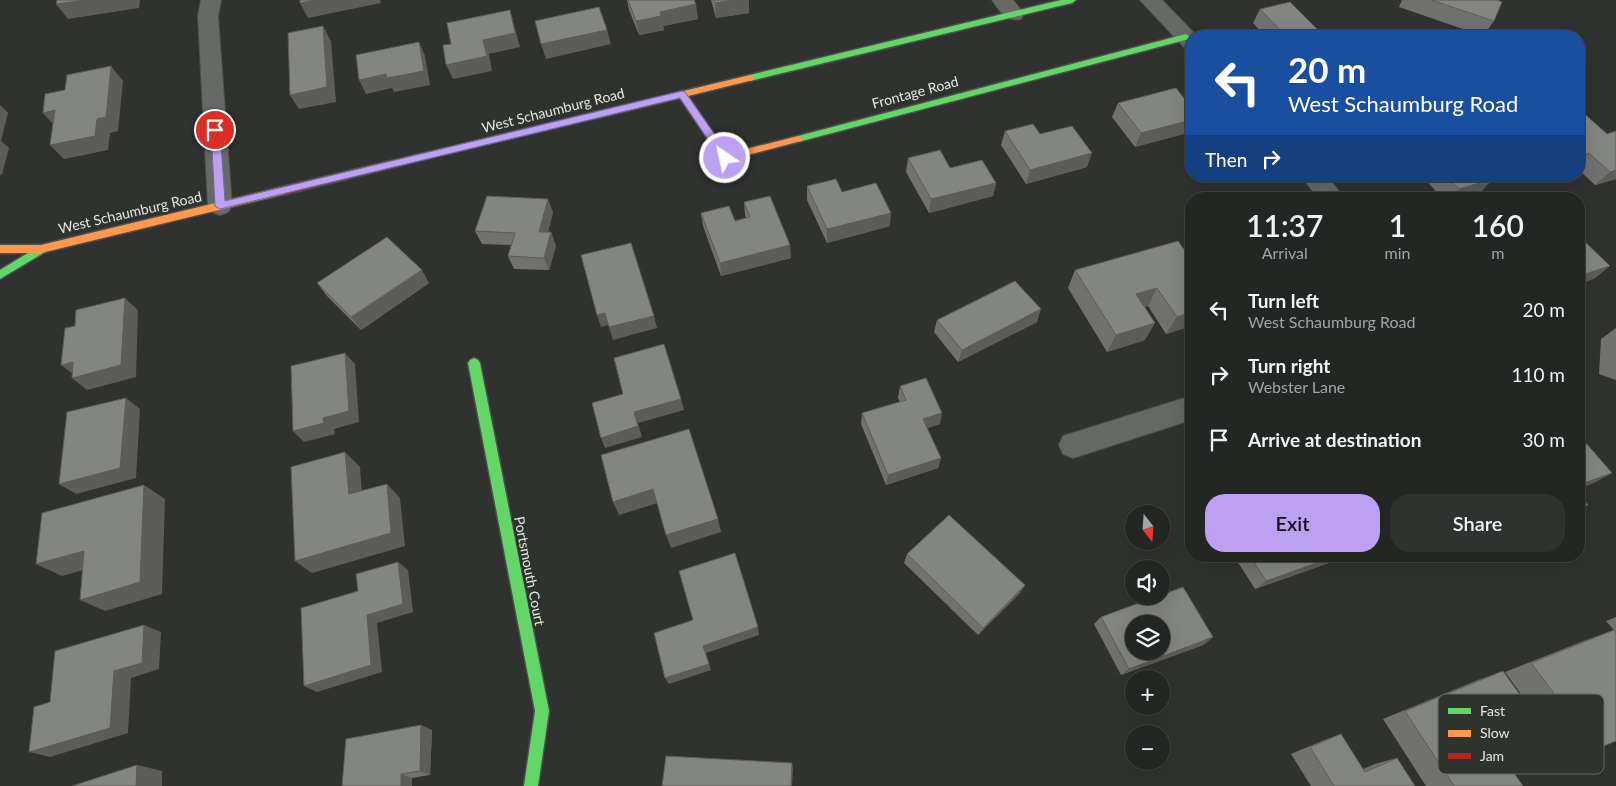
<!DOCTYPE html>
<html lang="en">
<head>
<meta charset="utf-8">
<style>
  body { margin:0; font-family:Lato,sans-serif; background:#2f322f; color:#f1f3f6; height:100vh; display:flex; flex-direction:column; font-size:19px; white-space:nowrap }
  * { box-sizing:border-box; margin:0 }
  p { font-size:16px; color:#a3a5a5 }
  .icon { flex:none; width:28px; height:28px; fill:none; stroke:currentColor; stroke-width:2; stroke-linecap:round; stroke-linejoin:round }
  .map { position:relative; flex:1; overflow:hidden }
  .side { position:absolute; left:1185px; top:192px; width:400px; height:370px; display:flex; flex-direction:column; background:#232622; border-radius:20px; box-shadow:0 5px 20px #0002,0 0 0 1px #404340 }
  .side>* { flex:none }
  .banner { position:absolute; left:1185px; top:30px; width:400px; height:152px; border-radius:20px; box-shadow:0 5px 20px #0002,0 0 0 1px #404340; background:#1a4fa0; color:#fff; overflow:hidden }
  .needle { width:32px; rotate:163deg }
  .buttons { position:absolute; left:1125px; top:505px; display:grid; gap:10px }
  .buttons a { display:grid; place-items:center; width:45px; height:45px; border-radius:50%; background:#232622; box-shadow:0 5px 20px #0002,0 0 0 1px #404340; font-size:25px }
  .pin { position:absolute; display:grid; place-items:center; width:42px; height:42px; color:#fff; margin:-21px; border:2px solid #fff; border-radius:50%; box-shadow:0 1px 5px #0007 }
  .me { position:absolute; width:55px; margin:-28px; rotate:326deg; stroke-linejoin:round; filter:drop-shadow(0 0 4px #0008) }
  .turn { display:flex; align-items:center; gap:18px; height:105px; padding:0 20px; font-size:22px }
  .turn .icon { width:65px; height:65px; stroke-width:2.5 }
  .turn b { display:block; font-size:35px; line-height:42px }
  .then { display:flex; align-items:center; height:48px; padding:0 20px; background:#0003; gap:10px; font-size:19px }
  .eta { display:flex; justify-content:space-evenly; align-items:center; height:85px; text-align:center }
  .eta b { font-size:30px; font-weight:600; line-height:35px }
  .primary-button { display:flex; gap:10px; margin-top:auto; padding:10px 20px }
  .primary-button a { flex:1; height:58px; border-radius:20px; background:#bca0f2; color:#111; font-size:20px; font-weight:600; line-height:58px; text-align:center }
  .primary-button a+a { background:#2f322f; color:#f1f3f6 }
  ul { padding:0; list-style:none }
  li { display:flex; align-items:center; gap:15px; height:65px; padding:0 20px }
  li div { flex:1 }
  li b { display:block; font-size:19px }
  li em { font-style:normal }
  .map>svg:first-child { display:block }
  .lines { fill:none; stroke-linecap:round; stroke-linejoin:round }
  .street-casing { stroke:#4d4f4c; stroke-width:2 }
  .fast-casing { stroke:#4d4f4c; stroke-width:3 }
  .slow-casing { stroke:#4d4f4c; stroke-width:3 }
  .jam-casing { stroke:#4d4f4c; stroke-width:3 }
  .street { fill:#676967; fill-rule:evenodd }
  .fast { fill:#63d668; fill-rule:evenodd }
  .slow { fill:#ff974d; fill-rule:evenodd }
  .jam { fill:#b3261e; fill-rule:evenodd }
  .wall { fill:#717270 }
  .shaded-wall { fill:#5c5d5b }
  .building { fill:#838582; stroke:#5c5d5b; fill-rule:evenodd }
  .route { fill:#bca0f2; stroke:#7a689d }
  .labels { text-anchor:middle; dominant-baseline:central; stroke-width:5; stroke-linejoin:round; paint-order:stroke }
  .street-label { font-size:14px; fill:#e4e7e3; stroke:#2e332d }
  .key { fill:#2e332d; stroke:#656964; stroke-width:1 }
  .key-label { font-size:14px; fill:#e4e7e3 }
</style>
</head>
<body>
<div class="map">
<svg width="1616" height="786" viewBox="0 0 1616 786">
  <rect width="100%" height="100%" fill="#2f322e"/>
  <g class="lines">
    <!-- street casing -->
    <g class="street-casing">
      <g id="street">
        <polygon points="201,0 221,0 218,16 232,206 228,212 220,215 212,212 208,206 198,16"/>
        <path d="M992,0H1013L1024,14L1021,19C1007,22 1000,12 992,0Z"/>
        <polygon points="1140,0 1162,0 1197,36 1191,36 1191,49 1184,47"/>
        <polygon points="1301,176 1327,176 1345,199 1319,199"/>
        <polygon points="1191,396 1191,420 1073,458 1063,454 1059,445 1063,436"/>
      </g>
    </g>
    <!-- fast casing -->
    <g class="fast-casing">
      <g id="fast">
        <polygon points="1061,0 1076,0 1072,3 750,81 746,78 750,75"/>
        <polygon points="1186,34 1190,37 1189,39 798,142 793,139 798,136"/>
        <polygon points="41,245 46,249 45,252 0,279 0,270"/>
        <polygon points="474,358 478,360 480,363 549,711 538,786 524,786 535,711 468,363 470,360"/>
      </g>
    </g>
    <!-- slow casing -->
    <g class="slow-casing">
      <g id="slow">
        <polygon points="750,75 753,76 753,80 688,96 727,154 798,136 803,139 801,141 725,161 722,160 680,98 442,155 437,152 442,149"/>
        <polygon points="286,186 291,190 289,193 41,253 0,253 0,245 41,245"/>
      </g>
    </g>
    <!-- jam casing -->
    <g class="jam-casing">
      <polygon id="jam" points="442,149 445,150 445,154 286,194 281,190 286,186"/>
    </g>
    <!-- street -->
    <use href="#street" class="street"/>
    <!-- fast -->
    <use href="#fast" class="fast"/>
    <!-- slow -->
    <use href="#slow" class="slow"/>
    <!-- jam -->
    <use href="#jam" class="jam"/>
  </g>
  <!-- wall -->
  <g class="wall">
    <polygon points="627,0 694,0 698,19 663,26 664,30 639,35 629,10"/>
    <polygon points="711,0 749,0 749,13 716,18"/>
    <polygon points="1402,0 1497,0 1494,21 1483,36 1399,7"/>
    <polygon points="1260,9 1319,36 1265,36 1253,23"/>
    <polygon points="1118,103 1191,107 1191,132 1135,147 1112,117"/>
    <polygon points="1579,109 1607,134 1616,131 1616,179 1595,185 1579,170"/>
    <polygon points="1005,131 1040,134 1087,167 1026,184 1001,145"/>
    <polygon points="908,158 950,168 996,183 993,196 929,213 906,172"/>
    <polygon points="1422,176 1490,176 1480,193 1459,199 1443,199"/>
    <polygon points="807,186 842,192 890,226 827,243 807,200"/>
    <polygon points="744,202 791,258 721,276 703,226 701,213 735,221 746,218 745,215"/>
    <polygon points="553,212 548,232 551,232 556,246 549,270 514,269 508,256 511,245 482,244 475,231"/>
    <polygon points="1191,259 1191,326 1166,334 1148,306 1144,307 1145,340 1107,352 1068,288 1075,270"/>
    <polygon points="317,283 429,283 361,330 327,296"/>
    <polygon points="937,320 1037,322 958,362 934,332"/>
    <polygon points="1616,328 1616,380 1599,374 1601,339"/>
    <polygon points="900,386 940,424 927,428 941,458 938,468 886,485 861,424 862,413 900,402 898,398"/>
    <polygon points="907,554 1025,585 1020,593 978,635 904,563"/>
    <polygon points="1234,556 1344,556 1340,559 1255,589"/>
    <polygon points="1101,617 1213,637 1203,645 1121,675 1094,624"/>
    <polygon points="1616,617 1616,741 1596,749 1566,756 1505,672 1586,640 1614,630 1606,621"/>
    <polygon points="1503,671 1497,749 1523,786 1426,786 1383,719 1478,680"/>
    <polygon points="432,730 430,775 412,778 412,786 342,786"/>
    <polygon points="1341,734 1363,769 1375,764 1397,758 1415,786 1311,786 1291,754 1322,741"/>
  </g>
  <!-- shaded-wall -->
  <g class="shaded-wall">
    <polygon points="86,0 140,0 139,8 68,19 56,4"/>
    <polygon points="317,0 380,0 381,3 308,18 300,3"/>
    <polygon points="735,0 749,0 749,13 716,18 715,3"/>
    <polygon points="696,4 698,19 663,26 664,30 639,35 636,21 660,12"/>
    <polygon points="510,10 520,47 489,54 492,71 453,79 446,65"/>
    <polygon points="323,26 331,41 336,102 299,109 290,95"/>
    <polygon points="607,30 611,44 546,59 541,44"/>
    <polygon points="1321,33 1319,36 1307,36"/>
    <polygon points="419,42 425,56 430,85 394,92 392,88 366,94 359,80"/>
    <polygon points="111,66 123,81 118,131 110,133 108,150 64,159 50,145 97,119"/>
    <polygon points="0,105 8,113 1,141 9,148 2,174 0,175"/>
    <polygon points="55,110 56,127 43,113"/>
    <polygon points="1191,120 1191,132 1135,147 1141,133"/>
    <polygon points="1092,153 1087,167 1026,184 1030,170"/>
    <polygon points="1589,153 1579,164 1579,156"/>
    <polygon points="1616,170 1616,179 1595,185 1610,172"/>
    <polygon points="1493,179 1480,193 1459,199 1450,199 1459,189"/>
    <polygon points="996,183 993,196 929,213 931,199"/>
    <polygon points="548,199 553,212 544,245 539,232"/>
    <polygon points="891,213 890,226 827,243 827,229"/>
    <polygon points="551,232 556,246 549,270 544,258"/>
    <polygon points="790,245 791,258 721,276 720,263"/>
    <polygon points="1610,266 1594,279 1579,284 1579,276"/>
    <polygon points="422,270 429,283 361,330 351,317"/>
    <polygon points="1157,288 1148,306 1127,312 1136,294"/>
    <polygon points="125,298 138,310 136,377 87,390 72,378 77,377 61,365"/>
    <polygon points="1041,309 1037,322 958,362 962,350"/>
    <polygon points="1191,312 1191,326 1166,334 1177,317"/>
    <polygon points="605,313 609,325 601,327 597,315"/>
    <polygon points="654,316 657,328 613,340 609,327"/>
    <polygon points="1155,323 1145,340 1107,352 1116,335"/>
    <polygon points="345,353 355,364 359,422 334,429 335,434 304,442 293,431 323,418"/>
    <polygon points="126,398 140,409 136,478 76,494 59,484"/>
    <polygon points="681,399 684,410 638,423 642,437 605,448 601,438 634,412"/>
    <polygon points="942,413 940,424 921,430 923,419"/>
    <polygon points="345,452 360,467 363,508 349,494"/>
    <polygon points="941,458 938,468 886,485 888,475"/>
    <polygon points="1612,473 1594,483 1579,489 1579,485"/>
    <polygon points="387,484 400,498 405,546 312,573 295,561"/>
    <polygon points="144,485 165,499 162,594 105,611 80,600"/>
    <polygon points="653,489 658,503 619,515 613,502"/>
    <polygon points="718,519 721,532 671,548 666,535"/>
    <polygon points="84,551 108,563 62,576 36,564"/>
    <polygon points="1336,556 1344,556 1340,559 1255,589 1266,581"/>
    <polygon points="398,562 408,570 413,612 377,623 382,672 317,692 304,686"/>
    <polygon points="1025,585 1020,593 978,635 983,628"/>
    <polygon points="144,625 161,632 159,669 131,678 128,733 50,757 29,752 114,671"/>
    <polygon points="758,627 759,635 706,653 711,670 669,684 665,678 703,646"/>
    <polygon points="1213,637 1203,645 1121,675 1129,669"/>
    <polygon points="421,725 432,730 430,775 420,771"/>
    <polygon points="792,763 793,769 792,786 791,786"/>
    <polygon points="137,765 162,771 162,786 136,786"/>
    <polygon points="401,774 412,778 412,786 401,786"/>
  </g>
  <!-- building -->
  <g class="building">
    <polygon points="57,0 86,0 56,4"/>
    <polygon points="300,0 317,0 300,3"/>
    <polygon points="628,0 694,0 696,4 660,12 661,16 636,21"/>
    <polygon points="714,0 735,0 715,3"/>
    <polygon points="1431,0 1497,0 1502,2 1494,21"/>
    <polygon points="1290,2 1321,33 1307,36 1286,36 1260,9"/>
    <polygon points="599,7 607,30 541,44 535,21"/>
    <polygon points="510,10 515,33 483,40 487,56 446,65 443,45 451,44 447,23"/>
    <polygon points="323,26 327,87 290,95 288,33"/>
    <polygon points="419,42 424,71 387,78 386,74 359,80 356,55"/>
    <polygon points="111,66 106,117 97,119 95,136 50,145 55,110 43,113 45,94 65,90 67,75"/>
    <polygon points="1176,88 1191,107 1191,120 1141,133 1118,103"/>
    <polygon points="1579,109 1607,134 1616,131 1616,170 1610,172 1589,153 1579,156"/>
    <polygon points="1033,124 1040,134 1072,126 1092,153 1030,170 1005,131"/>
    <polygon points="940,150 950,168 982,160 996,183 931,199 908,158"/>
    <polygon points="1446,176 1490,176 1493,179 1459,189"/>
    <polygon points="836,179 842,192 876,183 891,213 827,229 807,186"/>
    <polygon points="487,196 548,199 539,232 551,232 544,258 508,256 515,233 475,231"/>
    <polygon points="770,196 790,245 720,263 701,213 729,206 735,221 750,217 744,202"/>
    <polygon points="1579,236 1610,266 1579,276"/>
    <polygon points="387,237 422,270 351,317 317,283"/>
    <polygon points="1178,241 1191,259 1191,312 1177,317 1157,288 1136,294 1155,323 1116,335 1075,270"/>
    <polygon points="631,243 654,316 609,327 605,313 597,315 581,255"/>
    <polygon points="1015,281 1041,309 962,350 937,320"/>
    <polygon points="125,298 121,365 72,378 73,362 61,365 65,328 75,326 76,310"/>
    <polygon points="664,344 681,399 634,412 638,426 601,438 592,403 623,394 614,358"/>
    <polygon points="345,353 349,411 323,418 324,423 293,431 291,366"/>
    <polygon points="926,378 942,413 923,419 941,458 888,475 862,413 906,400 900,386"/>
    <polygon points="126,398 120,468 59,484 67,412"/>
    <polygon points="689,429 718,519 666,535 653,489 613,502 601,455"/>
    <polygon points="1579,435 1612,473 1579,485"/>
    <polygon points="345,452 349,494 387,484 391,533 295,561 291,467"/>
    <polygon points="144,485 140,582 80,600 84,551 36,564 42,513"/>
    <polygon points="1579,494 1588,505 1579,508"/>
    <polygon points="949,515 1025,585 983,628 907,554"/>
    <polygon points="735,553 758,627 703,646 709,664 665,678 654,633 693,620 679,571"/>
    <polygon points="1250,556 1336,556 1266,581"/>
    <polygon points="398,562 403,604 367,615 371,665 304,686 301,608 358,591 356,574"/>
    <path d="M1183,587L1213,637L1129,669L1101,617L1158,596H1161V595ZM1134,624H1161V651H1134Z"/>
    <polygon points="144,625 142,663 114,671 110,728 29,752 34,707 50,702 55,651"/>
    <polygon points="1614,630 1616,632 1616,741 1596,749 1531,663"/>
    <polygon points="1503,671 1545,730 1497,749 1523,786 1454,786 1405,711"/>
    <polygon points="421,725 420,771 401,774 401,786 342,786 346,739"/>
    <polygon points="1341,734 1365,772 1397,758 1415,786 1334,786 1310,747"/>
    <polygon points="666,756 792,763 791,786 662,786"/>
    <polygon points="137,765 136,786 72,786"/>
  </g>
  <!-- route -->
  <polygon class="route" points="682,91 685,92 729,155 729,160 722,160 680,98 220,209 215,206 211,130 215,127 220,130 225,201"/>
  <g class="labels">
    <!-- street labels -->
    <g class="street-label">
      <text transform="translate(915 92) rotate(-15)">Frontage Road</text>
      <text transform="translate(553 110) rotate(-14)">West Schaumburg Road</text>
      <text transform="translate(130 212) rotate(-13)">West Schaumburg Road</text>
      <text transform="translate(530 571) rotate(79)">Portsmouth Court</text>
    </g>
  </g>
  <!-- legend -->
  <rect x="1438" y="694" width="166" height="80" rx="8" class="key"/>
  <rect x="1448" y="708" width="23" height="6" fill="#63d668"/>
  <rect x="1448" y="730" width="23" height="7" fill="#ff974d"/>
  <rect x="1448" y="753" width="23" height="6" fill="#b3261e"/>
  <g class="key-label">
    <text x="1480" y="716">Fast</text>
    <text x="1480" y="738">Slow</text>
    <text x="1480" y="761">Jam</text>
  </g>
</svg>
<div class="buttons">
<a><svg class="needle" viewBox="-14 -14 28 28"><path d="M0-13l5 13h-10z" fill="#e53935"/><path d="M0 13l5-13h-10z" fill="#a3a5a5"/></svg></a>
<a><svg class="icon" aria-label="sound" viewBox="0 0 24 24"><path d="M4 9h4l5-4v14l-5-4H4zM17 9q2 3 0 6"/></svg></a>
<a><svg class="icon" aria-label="layers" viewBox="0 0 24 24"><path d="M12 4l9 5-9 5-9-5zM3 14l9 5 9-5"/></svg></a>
<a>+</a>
<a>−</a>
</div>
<div class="pin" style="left:215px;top:130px;background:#d93025"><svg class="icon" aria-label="arrive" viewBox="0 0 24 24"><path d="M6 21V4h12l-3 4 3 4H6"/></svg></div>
<svg class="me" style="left:725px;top:158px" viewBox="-20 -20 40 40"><circle r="17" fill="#bca0f2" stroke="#fff" stroke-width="3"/><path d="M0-11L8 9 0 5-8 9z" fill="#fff"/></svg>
<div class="banner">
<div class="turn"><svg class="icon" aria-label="left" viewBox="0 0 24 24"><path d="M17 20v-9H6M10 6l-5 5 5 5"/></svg><div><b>20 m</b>West Schaumburg Road</div></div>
<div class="then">Then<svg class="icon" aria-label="right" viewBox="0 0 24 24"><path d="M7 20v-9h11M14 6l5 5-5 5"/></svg></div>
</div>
<section class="side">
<div class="eta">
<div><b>11:37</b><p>Arrival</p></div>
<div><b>1</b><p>min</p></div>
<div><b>160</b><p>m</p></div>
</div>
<ul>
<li><svg class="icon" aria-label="left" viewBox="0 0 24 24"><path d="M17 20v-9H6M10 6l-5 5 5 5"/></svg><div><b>Turn left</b><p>West Schaumburg Road</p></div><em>20 m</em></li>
<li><svg class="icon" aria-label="right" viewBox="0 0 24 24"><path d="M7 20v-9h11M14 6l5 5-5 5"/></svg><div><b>Turn right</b><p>Webster Lane</p></div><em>110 m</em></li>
<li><svg class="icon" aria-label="arrive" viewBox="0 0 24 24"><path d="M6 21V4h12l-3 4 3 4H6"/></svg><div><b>Arrive at destination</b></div><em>30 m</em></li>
</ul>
<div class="primary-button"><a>Exit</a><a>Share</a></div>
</section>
</div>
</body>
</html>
